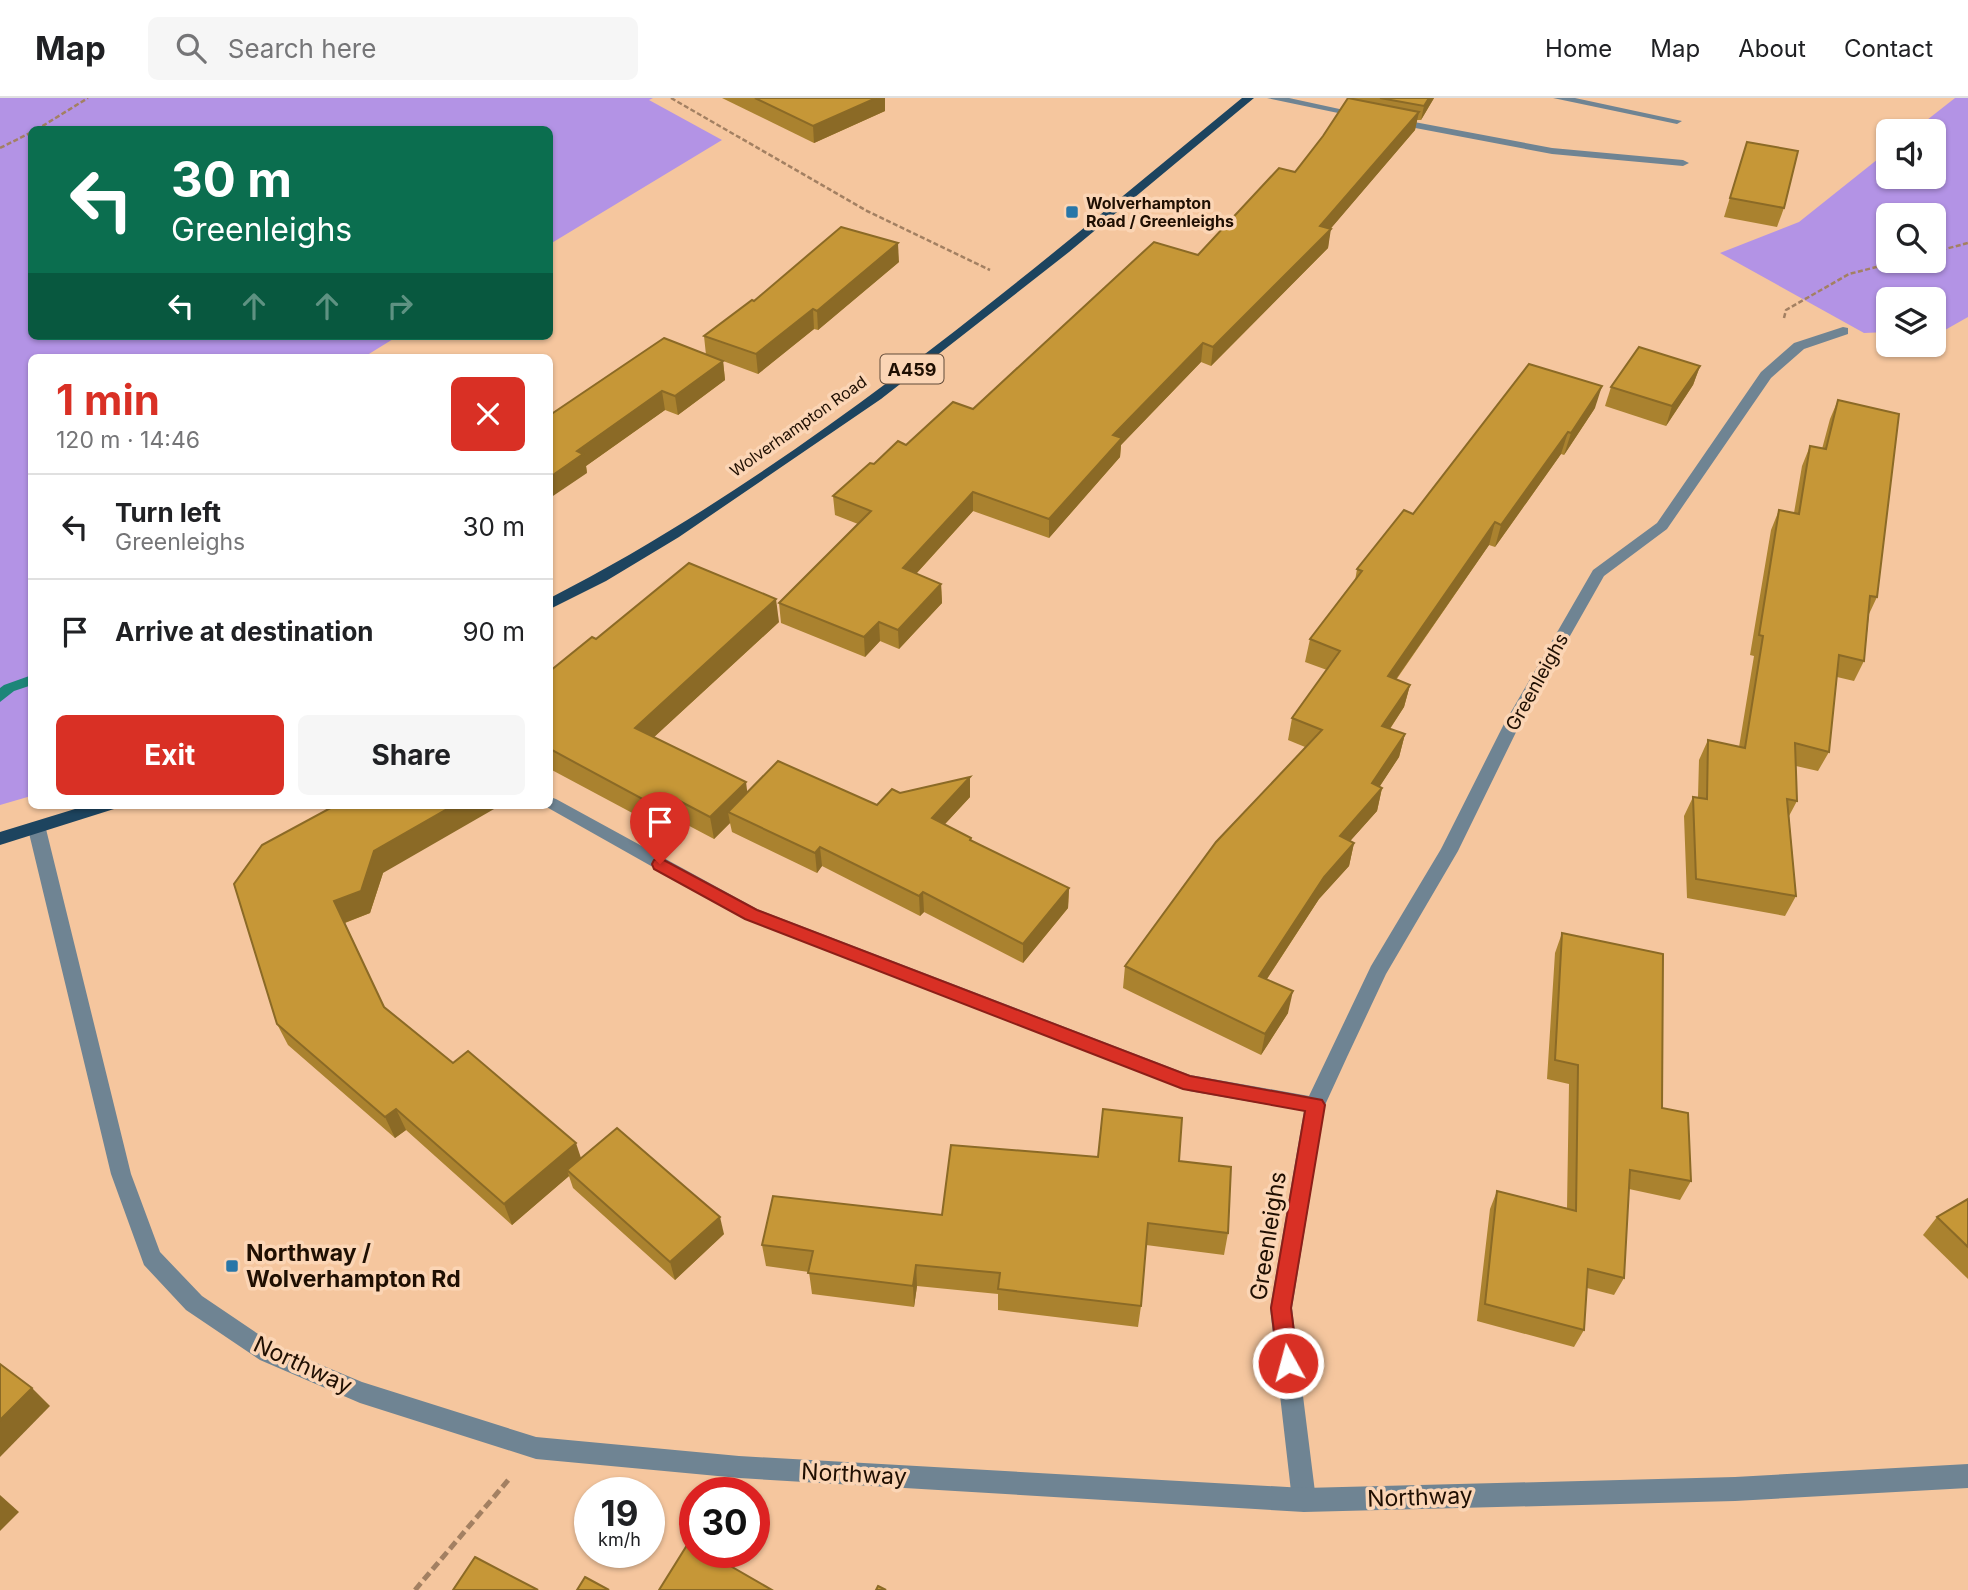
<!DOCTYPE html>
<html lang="en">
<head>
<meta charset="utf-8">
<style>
  body { margin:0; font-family:Inter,sans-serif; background:#f6f6f6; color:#202124; height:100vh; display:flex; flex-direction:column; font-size:26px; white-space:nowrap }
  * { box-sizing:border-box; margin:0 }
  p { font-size:23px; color:#757577 }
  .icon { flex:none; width:38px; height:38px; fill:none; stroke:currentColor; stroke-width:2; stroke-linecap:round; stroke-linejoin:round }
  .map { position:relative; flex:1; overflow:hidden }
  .drawer { position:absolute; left:28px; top:256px; width:525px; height:455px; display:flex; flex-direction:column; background:#fff; border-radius:10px; box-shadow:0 2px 5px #0004 }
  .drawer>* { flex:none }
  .hud { position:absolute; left:28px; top:28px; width:525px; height:214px; border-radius:10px; box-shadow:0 2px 5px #0004; background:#0b6e4f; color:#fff; overflow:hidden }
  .buttons { position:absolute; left:1876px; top:21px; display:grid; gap:14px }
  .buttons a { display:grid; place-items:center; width:70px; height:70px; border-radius:10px; background:#fff; box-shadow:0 2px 5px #0004; font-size:35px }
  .speed { position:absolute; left:574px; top:1379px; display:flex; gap:14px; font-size:35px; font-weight:700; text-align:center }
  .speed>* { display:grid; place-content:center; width:91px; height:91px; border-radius:50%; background:#fff; box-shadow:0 2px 5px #0004; line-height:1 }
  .speed small { font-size:18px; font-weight:400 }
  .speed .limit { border:10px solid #d22; background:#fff; color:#111 }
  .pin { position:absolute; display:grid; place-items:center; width:60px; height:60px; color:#fff; margin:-72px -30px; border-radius:50% 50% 50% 0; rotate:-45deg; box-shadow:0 0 7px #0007 }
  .pin .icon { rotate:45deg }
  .me { position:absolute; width:77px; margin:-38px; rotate:353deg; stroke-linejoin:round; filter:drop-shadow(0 0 5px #0008) }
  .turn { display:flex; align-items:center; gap:24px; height:147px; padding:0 28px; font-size:32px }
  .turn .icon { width:91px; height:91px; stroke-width:2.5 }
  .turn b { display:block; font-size:49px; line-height:60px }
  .lanes { display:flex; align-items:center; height:66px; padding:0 28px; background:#0003; justify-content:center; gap:35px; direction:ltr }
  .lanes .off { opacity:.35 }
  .round { display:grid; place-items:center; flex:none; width:74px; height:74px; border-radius:10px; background:#f6f6f6 }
  .headline { display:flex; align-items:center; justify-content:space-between; height:119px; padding:0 28px }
  h1 { font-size:42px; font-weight:700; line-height:52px; color:#d93025 }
  .action { display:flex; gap:14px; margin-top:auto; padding:14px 28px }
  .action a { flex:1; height:80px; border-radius:10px; background:#d93025; color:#fff; font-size:28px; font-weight:700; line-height:80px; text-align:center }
  .action a+a { background:#f6f6f6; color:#202124 }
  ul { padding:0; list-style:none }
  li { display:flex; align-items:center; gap:21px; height:105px; padding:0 28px; border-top:2px solid #e0e0e0 }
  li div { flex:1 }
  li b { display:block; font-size:26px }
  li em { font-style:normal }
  header { display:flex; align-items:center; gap:42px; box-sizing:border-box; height:98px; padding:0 35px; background:#fff; border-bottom:2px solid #e0e0e0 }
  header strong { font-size:33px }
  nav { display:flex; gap:38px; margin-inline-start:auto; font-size:24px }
  .search { width:490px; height:63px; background:#f6f6f6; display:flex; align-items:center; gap:18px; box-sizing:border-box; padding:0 24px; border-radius:10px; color:#757577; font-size:26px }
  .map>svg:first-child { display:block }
  .green { fill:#b393e5; fill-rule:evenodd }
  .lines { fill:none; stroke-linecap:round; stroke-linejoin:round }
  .stream { fill:#1d8678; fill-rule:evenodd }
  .path-far1 { stroke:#a38062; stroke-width:2.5; stroke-dasharray:5 2.5; stroke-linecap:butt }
  .path { stroke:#a38062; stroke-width:5; stroke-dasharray:9 4.5; stroke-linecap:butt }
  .service { fill:#6f8493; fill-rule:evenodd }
  .minor { fill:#6f8493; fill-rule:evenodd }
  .tertiary { fill:#6f8493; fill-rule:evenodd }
  .primary { fill:#1d445f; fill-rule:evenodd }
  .wall { fill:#aa822f }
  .shaded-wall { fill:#8b6a26 }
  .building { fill:#c69737; stroke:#8b6a26; stroke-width:2 }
  .route { fill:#d93025; stroke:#8d1f18; stroke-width:2 }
  .poi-dot { fill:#2876a8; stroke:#fbd5b5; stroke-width:2.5 }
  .labels { text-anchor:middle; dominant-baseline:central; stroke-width:7; stroke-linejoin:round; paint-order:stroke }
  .far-poi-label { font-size:16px; font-weight:bold; fill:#1f0f02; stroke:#fbd5b5; text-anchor:start }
  .far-street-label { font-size:16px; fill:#1f0f02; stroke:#fbd5b5 }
  .shield { fill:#fbd5b5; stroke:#614a38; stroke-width:2 }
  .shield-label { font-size:18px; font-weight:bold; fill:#1f0f02 }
  .street-label { font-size:19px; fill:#1f0f02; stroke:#fbd5b5 }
  .near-street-label { font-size:23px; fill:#1f0f02; stroke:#fbd5b5 }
  .near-poi-label { font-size:23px; font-weight:bold; fill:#1f0f02; stroke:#fbd5b5; text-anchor:start }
</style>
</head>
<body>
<header>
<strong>Map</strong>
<div class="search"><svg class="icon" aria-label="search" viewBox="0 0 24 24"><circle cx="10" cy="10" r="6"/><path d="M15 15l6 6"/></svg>Search here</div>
<nav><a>Home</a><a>Map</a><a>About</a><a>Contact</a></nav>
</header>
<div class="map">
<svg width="1968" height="1492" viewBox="0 0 1968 1492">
  <rect width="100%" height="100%" fill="#f5c69e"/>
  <!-- green -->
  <g class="green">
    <polygon points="0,0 653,0 649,2 722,42 550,146 550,32 32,32 32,238 398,238 364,259 32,259 31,698 0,707"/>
    <path d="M1955,0H1968V219L1945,232H1934V201H1888V234L1864,235L1720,155L1799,124L1888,53V79H1934V33H1913ZM1934,117V163H1888V117Z"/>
  </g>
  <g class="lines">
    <!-- stream -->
    <polygon class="stream" points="32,577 32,587 14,593 0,604 0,590 4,587"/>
    <!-- path-far1 -->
    <g class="path-far1">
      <polyline points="671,0 867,113 990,172"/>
      <polyline points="36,32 88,0"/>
      <polyline points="0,50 32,34"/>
      <polyline points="1934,154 1968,145"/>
      <polyline points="1784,220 1786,212 1849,176 1900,163"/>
    </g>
    <!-- path -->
    <polyline class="path" points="415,1492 510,1380"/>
    <!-- service -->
    <g class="service">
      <polygon points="1267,0 1289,0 1367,17 1362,20"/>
      <polygon points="1553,0 1575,0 1682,23 1677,26"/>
      <polygon points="1393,20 1552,50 1683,62 1689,65 1683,68 1552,56 1389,25 1388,23"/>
    </g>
    <!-- minor -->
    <polygon class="minor" points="1843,229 1848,230 1848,236 1804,251 1771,280 1667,431 1604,478 1520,626 1458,753 1386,876 1347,959 1325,1007 1292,1210 1316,1402 1312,1410 1304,1414 1296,1410 1292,1402 1270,1210 1304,1013 1189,993 745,821 543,707 550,707 550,699 556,701 757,811 1190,977 1309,998 1371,868 1441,751 1504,626 1593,472 1657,425 1761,274 1794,245"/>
    <!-- tertiary -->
    <polygon class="tertiary" points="37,725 43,726 46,731 131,1076 160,1154 202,1198 276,1248 362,1284 536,1339 739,1358 1304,1390 1735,1379 1968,1366 1968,1390 1735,1403 1304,1414 739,1380 536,1361 360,1305 260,1262 186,1212 144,1167 111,1076 28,731 31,726"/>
    <!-- primary -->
    <g class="primary">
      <path d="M1242,0H1254L1069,154L881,301L679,439L606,483L550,511V500C801,371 1025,178 1242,0Z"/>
      <polygon points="88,707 117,707 114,711 0,747 0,734"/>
    </g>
  </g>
  <!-- wall -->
  <g class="wall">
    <polygon points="722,0 885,0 885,13 814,45"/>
    <polygon points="1352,0 1434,0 1421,22 1417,22 1415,32 1330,131 1328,150 1211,268 1201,264 1121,347 1120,359 1049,440 973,413 916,476 941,486 942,505 899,551 880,543 865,559 781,525 779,505 858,426 835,417 833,398 874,366 906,347 973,311 1198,157 1295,74"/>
    <polygon points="1747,44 1784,110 1777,129 1724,119"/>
    <polygon points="899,164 818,232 814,231 758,276 715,260 723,263 725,282 678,317 665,312 586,368 587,375 550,317 706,257 704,238 754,203"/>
    <polygon points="1700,268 1693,287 1666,328 1605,308 1611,289"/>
    <polygon points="1838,302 1877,499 1869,516 1864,563 1854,583 1837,579 1829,654 1818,673 1796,668 1797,703 1789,718 1796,798 1785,818 1687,800 1684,718 1693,699 1698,699 1699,662 1708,642 1739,649 1754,558 1750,557 1771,432 1779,412 1794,415 1802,368 1810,348 1822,351 1830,321"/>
    <polygon points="1595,310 1564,357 1561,356 1495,449 1489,447 1396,582 1410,587 1404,609 1390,631 1405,636 1399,659 1379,689 1382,690 1377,713 1350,743 1354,745 1349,768 1319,801 1267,881 1288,915 1261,957 1123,890 1125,868 1305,649 1288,642 1292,620 1327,572 1305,564 1310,541 1355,483 1357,471 1413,416"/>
    <polygon points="779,524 654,639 748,695 877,707 900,695 970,679 970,699 945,726 971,743 1069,790 1068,810 1023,865 924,814 920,818 822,768 817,775 732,734 730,725 714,741 678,722 666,733 550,671 550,573 596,541"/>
    <polygon points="336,707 383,775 370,815 345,825 384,909 453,965 581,1060 724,1136 675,1182 573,1090 569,1078 512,1127 406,1032 395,1040 288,947 277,926"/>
    <polygon points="1562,835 1662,1010 1691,1083 1680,1102 1629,1091 1624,1180 1614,1197 1587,1190 1584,1232 1574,1249 1477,1223 1490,1111 1497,1093 1567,1110 1569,986 1547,981 1555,855"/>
    <polygon points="1098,1059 1179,1063 1228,1135 1224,1157 1146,1147 1141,1208 1138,1229 998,1212 998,1196 917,1188 914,1209 812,1196 809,1174 766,1168 762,1147 942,1117"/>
    <polygon points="1968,1101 1968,1181 1923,1137 1937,1119"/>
  </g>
  <!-- shaded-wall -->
  <g class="shaded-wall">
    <polygon points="876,0 885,0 885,13 814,45 813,28"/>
    <polygon points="1429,0 1434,0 1421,22 1424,8"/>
    <polygon points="1419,14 1415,32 1327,135 1331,131 1328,150 1211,268 1213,249 1320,128"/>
    <polygon points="898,145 899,164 818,232 817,213"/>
    <polygon points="813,211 814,231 758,276 756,256"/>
    <polygon points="1203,245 1201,264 1121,347 1120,359 1049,440 1049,421 1113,337"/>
    <polygon points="723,263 725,282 678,317 675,298"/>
    <polygon points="1700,268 1693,287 1666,328 1672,308"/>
    <polygon points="1602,288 1595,310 1564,357 1571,335"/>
    <polygon points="662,293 665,312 586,368 587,375 550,400 550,379 577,353"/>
    <polygon points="1568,334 1561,356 1495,449 1501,427"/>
    <polygon points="973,394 973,413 904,489 903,470"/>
    <polygon points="1495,424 1489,447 1382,601 1388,578"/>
    <polygon points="941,486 942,505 899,551 898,532"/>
    <polygon points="776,501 779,524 640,652 635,630"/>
    <polygon points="879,524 880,543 865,559 864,539"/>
    <polygon points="1410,587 1404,609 1377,650 1382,628"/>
    <polygon points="1405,636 1399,659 1367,708 1382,690 1377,713 1335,760 1340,738 1372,685"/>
    <polygon points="970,679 970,699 932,740 932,720"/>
    <polygon points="746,684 749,707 728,714 730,725 714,741 710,719"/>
    <polygon points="674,700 678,722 666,733 661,711"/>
    <polygon points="454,707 501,707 383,775 370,815 344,825 334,803 374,753"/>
    <polygon points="1354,745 1349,768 1319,801 1255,899 1259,878 1324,779"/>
    <polygon points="820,749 822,768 817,775 815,755"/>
    <polygon points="1069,790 1068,810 1023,865 1023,846"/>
    <polygon points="923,794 924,814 920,818 919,798"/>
    <polygon points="1293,893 1288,915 1261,957 1265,936"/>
    <polygon points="396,1011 406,1032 395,1040 385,1019"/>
    <polygon points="576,1045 583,1066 567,1072 569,1078 512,1127 504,1106"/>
    <polygon points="720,1119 724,1136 675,1182 670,1164"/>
    <polygon points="916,1167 917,1188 914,1209 913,1188"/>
    <polygon points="32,1290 50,1308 0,1359 0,1322"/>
    <polygon points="0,1397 19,1414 0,1433"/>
  </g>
  <!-- building -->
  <g class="building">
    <polygon points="755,0 876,0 813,28"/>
    <polygon points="1348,0 1419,14 1320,128 1331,131 1213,249 1203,245 1113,337 1122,340 1049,421 973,394 903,470 941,486 898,532 879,524 864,539 779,505 871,413 833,398 870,365 874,366 898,343 906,347 953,304 973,311 1154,144 1198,157 1279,70 1295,74 1323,38"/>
    <polygon points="1380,0 1429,0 1424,8"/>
    <polygon points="1747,44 1798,53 1784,110 1730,100"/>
    <polygon points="841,129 898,145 817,213 813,211 756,256 704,238 752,202 754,203"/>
    <polygon points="664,240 723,263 675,298 662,293 577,353 583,356 550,379 550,317"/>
    <polygon points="1639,249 1700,268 1672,308 1611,289"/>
    <polygon points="1529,266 1602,288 1571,335 1568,334 1501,427 1495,424 1388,578 1410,587 1382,628 1405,636 1372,685 1382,690 1340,738 1354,745 1324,779 1259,878 1293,893 1265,936 1125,868 1216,744 1322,632 1292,620 1340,553 1310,541 1362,473 1357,471 1404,412 1413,416"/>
    <polygon points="1838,302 1899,316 1877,499 1870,498 1864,563 1839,557 1829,654 1795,645 1797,703 1787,701 1796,798 1696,781 1693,699 1707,701 1708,642 1745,650 1763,538 1759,537 1779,412 1799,416 1810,348 1826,351"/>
    <polygon points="689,465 776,501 635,630 746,684 710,719 674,700 661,711 550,651 550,573 592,539 596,541"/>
    <polygon points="778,663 877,707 892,691 900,695 970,679 932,720 971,740 970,742 1069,790 1023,846 923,794 919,798 820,749 815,755 728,714"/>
    <polygon points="336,707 454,707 374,753 361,793 334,803 384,909 453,965 468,953 576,1045 504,1106 396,1011 385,1019 277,926 234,786 262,747"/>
    <polygon points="1562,835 1663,856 1662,1010 1688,1015 1691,1083 1630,1072 1624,1180 1588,1171 1584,1232 1485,1206 1497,1093 1576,1113 1578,967 1555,962"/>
    <polygon points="1103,1011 1182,1020 1179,1063 1231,1069 1228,1135 1148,1125 1141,1208 998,1191 1000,1175 916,1167 913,1188 808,1175 813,1153 762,1147 773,1098 942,1117 951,1047 1098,1059"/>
    <polygon points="617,1030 720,1119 670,1164 567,1072"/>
    <polygon points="1968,1101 1968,1149 1937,1119"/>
    <polygon points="0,1266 32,1290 0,1322"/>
    <polygon points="689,1444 695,1448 695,1454 706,1454 772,1492 659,1492"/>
    <polygon points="475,1459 538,1492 453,1492"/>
    <polygon points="585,1479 609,1492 577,1492"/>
    <polygon points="878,1488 886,1492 876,1492"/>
  </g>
  <!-- route -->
  <polygon class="route" points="660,760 757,812 1190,978 1322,1002 1325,1007 1291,1210 1298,1265 1295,1272 1288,1275 1280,1272 1278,1265 1271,1210 1305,1013 1183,991 745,821 654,771 652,766 654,762"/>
  <!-- markers -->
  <g class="poi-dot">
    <rect x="1065" y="107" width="14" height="14" rx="3.5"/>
    <rect x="225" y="1161" width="14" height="14" rx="3.5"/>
  </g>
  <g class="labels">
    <!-- far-poi labels -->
    <g class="far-poi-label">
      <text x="1086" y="105">Wolverhampton<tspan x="1086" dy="18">Road / Greenleighs</tspan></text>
    </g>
    <!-- far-street labels -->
    <g class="far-street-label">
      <text transform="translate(798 328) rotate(-35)">Wolverhampton Road</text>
    </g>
    <!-- shield labels -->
    <rect class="shield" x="880.5" y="256.5" width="63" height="29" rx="5"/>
    <g class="shield-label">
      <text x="912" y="271">A459</text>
    </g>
    <!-- street labels -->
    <g class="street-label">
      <text transform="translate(1537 584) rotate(-61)">Greenleighs</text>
    </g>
    <!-- near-street labels -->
    <g class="near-street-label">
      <text transform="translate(1268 1138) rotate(-81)">Greenleighs</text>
      <text transform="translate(303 1267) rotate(25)">Northway</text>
      <text transform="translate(854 1376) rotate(3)">Northway</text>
      <text transform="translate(1420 1399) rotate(-2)">Northway</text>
    </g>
    <!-- near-poi labels -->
    <g class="near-poi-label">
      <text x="246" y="1155">Northway /<tspan x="246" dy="26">Wolverhampton Rd</tspan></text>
    </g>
  </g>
</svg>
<div class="buttons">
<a><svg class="icon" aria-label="sound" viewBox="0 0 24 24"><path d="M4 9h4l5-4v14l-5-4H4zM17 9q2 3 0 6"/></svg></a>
<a><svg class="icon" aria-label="search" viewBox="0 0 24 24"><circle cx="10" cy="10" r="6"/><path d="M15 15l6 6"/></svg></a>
<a><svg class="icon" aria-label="layers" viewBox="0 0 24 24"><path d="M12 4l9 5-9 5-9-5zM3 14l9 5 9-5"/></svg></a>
</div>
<div class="speed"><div>19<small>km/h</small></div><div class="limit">30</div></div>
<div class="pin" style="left:660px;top:766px;background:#d93025"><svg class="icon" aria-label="arrive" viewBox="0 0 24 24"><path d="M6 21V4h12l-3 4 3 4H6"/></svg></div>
<svg class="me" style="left:1288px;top:1265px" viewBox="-20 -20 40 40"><circle r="17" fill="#d93025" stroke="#fff" stroke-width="3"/><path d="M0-11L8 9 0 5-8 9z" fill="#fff"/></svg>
<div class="hud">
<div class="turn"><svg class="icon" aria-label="left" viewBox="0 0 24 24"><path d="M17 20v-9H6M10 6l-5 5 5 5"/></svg><div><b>30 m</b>Greenleighs</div></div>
<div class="lanes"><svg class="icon" aria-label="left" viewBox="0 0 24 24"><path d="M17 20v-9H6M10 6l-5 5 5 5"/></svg><svg class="icon off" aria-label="ahead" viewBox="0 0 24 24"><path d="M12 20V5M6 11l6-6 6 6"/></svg><svg class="icon off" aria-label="ahead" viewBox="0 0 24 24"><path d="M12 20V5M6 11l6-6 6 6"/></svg><svg class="icon off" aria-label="right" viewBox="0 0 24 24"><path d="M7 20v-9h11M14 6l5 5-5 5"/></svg></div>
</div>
<section class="drawer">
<div class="headline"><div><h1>1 min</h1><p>120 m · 14:46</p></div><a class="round" style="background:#d93025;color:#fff"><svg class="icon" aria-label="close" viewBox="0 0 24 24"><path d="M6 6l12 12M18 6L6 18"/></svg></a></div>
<ul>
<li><svg class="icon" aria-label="left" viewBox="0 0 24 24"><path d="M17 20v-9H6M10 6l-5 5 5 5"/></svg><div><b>Turn left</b><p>Greenleighs</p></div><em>30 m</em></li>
<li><svg class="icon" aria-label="arrive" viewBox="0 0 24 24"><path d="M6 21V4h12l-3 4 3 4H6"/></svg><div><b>Arrive at destination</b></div><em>90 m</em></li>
</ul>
<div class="action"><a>Exit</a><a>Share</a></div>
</section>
</div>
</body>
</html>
